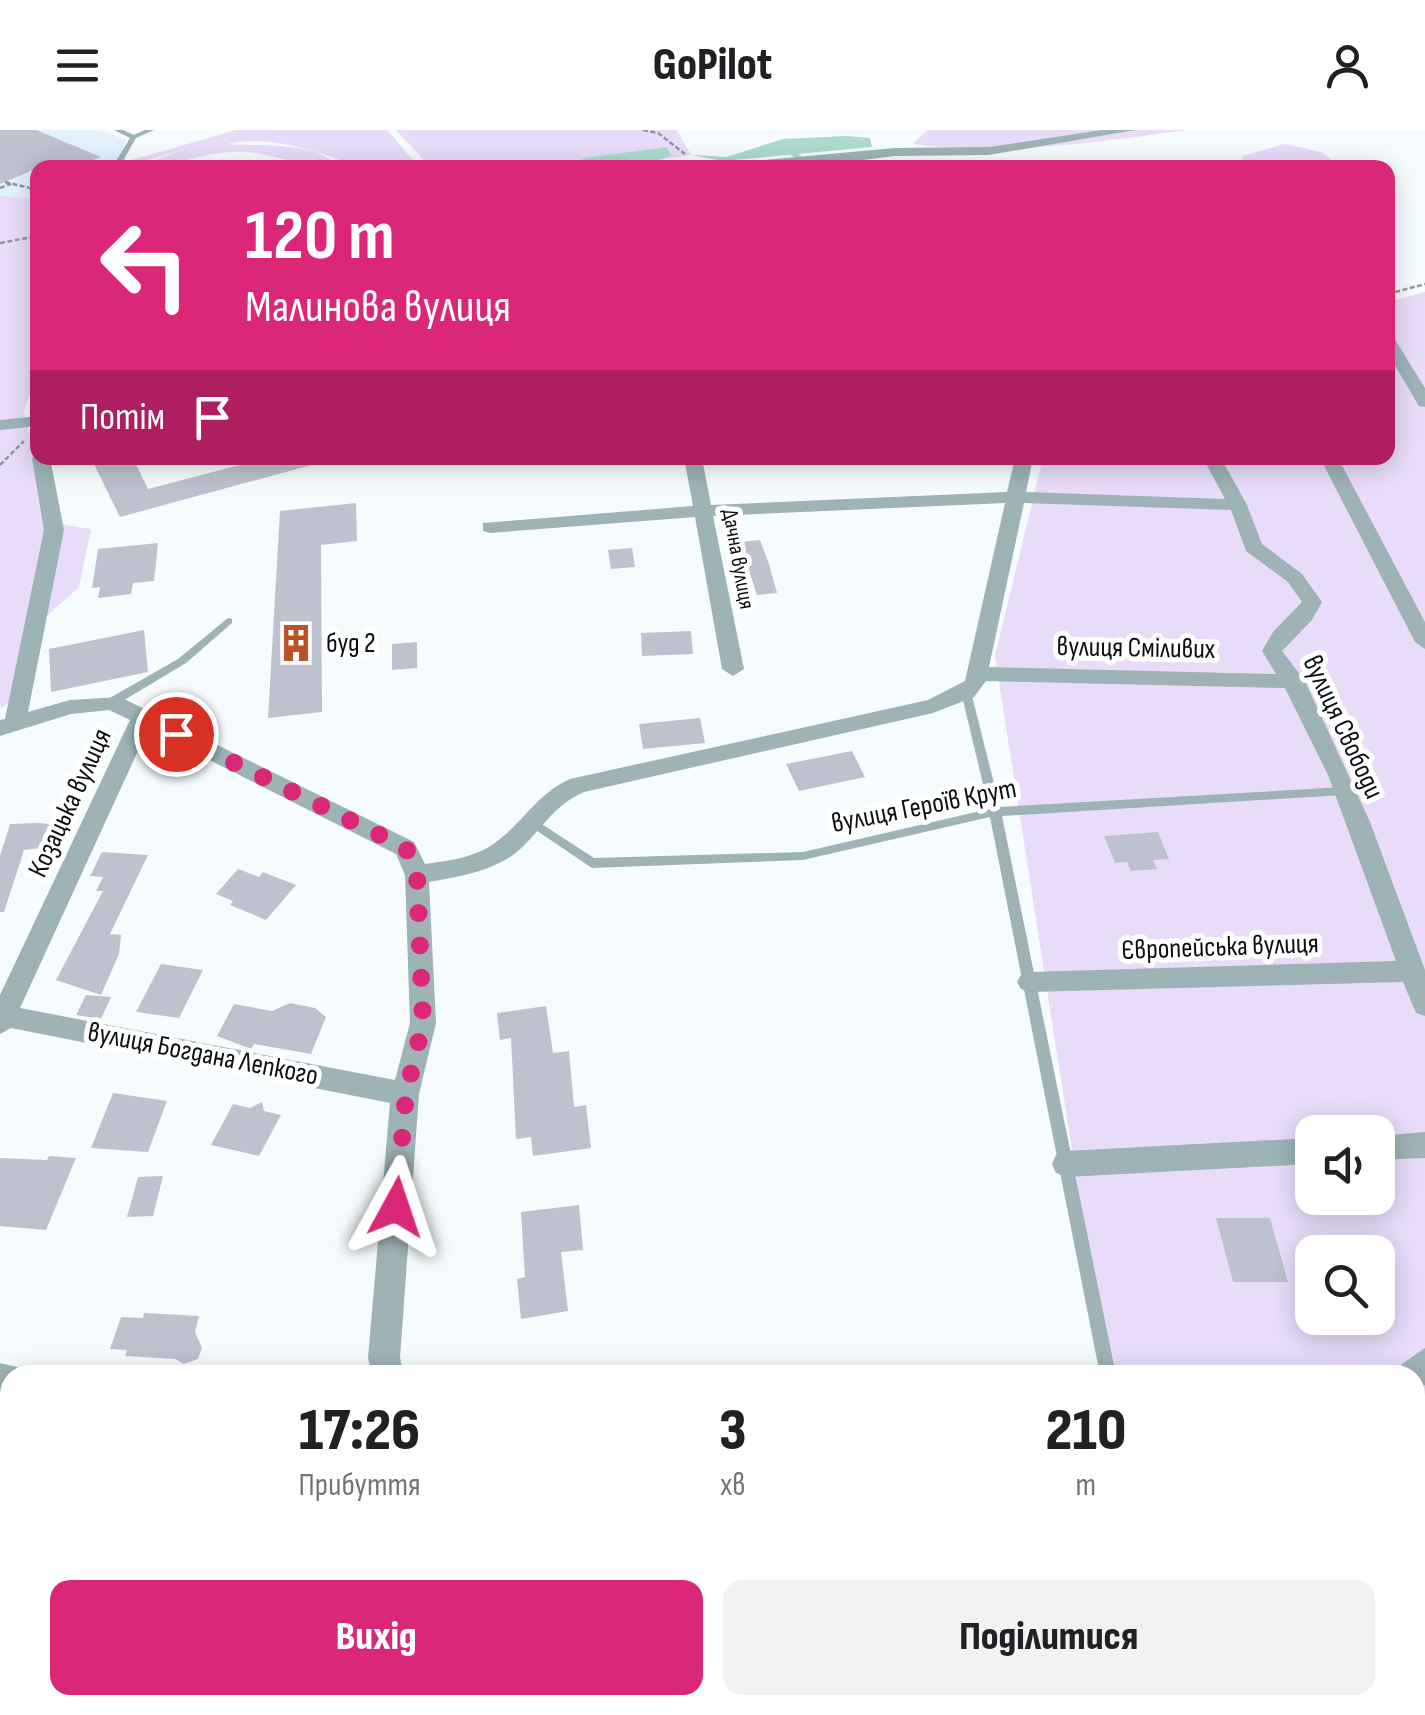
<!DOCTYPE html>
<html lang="uk">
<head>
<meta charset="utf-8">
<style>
  body { margin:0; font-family:"Sofia Sans Condensed",sans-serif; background:#f2f2f2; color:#202124; height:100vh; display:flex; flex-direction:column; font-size:38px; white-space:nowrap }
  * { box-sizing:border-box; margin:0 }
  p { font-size:32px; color:#757577 }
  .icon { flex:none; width:55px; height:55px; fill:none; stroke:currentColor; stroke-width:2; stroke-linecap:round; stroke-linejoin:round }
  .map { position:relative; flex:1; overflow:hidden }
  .panel { position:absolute; left:0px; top:1235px; width:1425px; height:350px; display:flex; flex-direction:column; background:#fff; border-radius:30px 30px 0 0; box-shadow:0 5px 25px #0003 }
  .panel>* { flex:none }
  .top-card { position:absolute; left:30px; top:30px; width:1365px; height:305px; border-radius:20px; box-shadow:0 5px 25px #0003; background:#db2777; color:#fff; overflow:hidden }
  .tools { position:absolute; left:1295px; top:985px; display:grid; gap:20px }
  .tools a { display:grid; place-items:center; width:100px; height:100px; border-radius:20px; background:#fff; box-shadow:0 5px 25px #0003; font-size:50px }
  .pin { position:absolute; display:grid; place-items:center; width:85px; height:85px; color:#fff; margin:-42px; border:5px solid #fff; border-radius:50%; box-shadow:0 2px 10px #0007 }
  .me { position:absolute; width:110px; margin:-55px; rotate:5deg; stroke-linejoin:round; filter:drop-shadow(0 0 8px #0008) }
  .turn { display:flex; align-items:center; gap:35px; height:210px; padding:0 50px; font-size:45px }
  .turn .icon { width:130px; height:130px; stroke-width:2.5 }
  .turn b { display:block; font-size:70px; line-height:85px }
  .then { display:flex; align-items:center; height:95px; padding:0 50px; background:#0003; gap:20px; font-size:38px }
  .eta { display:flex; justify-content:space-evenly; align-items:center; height:170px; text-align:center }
  .eta b { font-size:60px; font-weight:800; line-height:70px }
  .primary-button { display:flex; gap:20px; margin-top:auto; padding:20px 50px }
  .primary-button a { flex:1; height:115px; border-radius:20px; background:#db2777; color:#fff; font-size:40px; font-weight:800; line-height:115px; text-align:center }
  .primary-button a+a { background:#f2f2f2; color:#202124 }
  header { display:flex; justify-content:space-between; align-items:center; height:130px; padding:0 50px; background:#fff; font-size:45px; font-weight:800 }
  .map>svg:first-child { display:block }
  .built { fill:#e2f1fc }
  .green { fill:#e8dcf9; fill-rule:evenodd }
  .water { fill:#acdcce }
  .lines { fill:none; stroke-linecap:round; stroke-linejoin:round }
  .stream { stroke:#acdcce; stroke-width:5 }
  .building { fill:#bec2ce }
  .path { stroke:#92979a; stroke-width:2.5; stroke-dasharray:5 2.5; stroke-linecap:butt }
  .service { fill:#9db3b6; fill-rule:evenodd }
  .minor { fill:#9db3b6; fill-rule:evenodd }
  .route { stroke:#db2777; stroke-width:18; stroke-dasharray:0 32.4 }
  .labels { text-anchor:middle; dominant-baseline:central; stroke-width:10; stroke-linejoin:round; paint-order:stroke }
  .far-street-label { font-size:22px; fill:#0b0f12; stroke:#fff }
  .poi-label { font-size:28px; fill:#0b0f12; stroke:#fff; text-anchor:start }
  .street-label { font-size:28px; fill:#0b0f12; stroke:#fff }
</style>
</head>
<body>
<header><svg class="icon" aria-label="menu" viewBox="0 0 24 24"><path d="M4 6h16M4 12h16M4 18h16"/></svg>GoPilot<svg class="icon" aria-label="person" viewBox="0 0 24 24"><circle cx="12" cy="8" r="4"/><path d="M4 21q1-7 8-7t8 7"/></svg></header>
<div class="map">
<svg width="1425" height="1585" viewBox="0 0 1425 1585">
  <rect width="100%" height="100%" fill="#f6fbfe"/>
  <!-- built -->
  <polygon class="built" points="0,0 99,0 126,10 115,37 38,38 37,237 0,286"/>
  <!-- green -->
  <g class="green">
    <path d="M236,0H387L419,37H346L343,31C307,18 265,5 227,14C257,17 317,10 338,37C300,38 269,20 231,22C200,23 170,38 139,37L180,20L126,37L125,32Z"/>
    <polygon points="396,0 677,0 691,25 612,37 430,37"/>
    <path d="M927,0H1186C1098,12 1001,27 913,14Z"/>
    <polygon points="1284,14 1322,22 1339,37 1246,37 1242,26"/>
    <polygon points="0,66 37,69 37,241 24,282 51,393 91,399 79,457 39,493 28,564 0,578"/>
    <path d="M1425,162V1553L1415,1559V1245H1107L995,526L1043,328H1388V172ZM1312,1002H1378V1068H1312ZM1312,1122H1378V1188H1312Z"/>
  </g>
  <!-- water -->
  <g class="water">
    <polygon points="846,6 870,8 872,17 723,31 691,25 727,27 783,9"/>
    <polygon points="667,17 671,26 655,31 568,37 585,28"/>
  </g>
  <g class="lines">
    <!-- stream -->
    <polyline class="stream" points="791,22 801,29"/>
  </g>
  <!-- building -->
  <g class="building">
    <polygon points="0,0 36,0 101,27 75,38 38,38 0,54"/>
    <polygon points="91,328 133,328 148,359 266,328 318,328 319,333 120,387"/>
    <polygon points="356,373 357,411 321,415 322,582 268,588 280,381"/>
    <polygon points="760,410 769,434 777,463 757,465 740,412"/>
    <polygon points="158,413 154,451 133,453 131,464 98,468 100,457 92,458 98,419"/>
    <polygon points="632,418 635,437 611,439 608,420"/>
    <polygon points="144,500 148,542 51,562 49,519"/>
    <polygon points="691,501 693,524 642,526 641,503"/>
    <polygon points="417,512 417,538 392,540 392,514"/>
    <polygon points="700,588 705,613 643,619 639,594"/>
    <polygon points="852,621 865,647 799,661 786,634"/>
    <polygon points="39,693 50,694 42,718 24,720 4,782 0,782 0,726 10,694"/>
    <polygon points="1158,702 1169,729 1153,730 1157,739 1131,741 1127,732 1115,733 1104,706"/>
    <polygon points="102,722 148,725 110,804 121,805 119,824 101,865 56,850 103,761 96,761 103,747 90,746"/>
    <polygon points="238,739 259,747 263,742 296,755 266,790 230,775 233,771 216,764"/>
    <polygon points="161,834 203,840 179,888 136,882"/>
    <polygon points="86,865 111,867 101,889 76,885"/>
    <polygon points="290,873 315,878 326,887 311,924 254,914 251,919 217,906 234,874 272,881"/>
    <polygon points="546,876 553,923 569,921 574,977 586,975 591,1018 533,1026 531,1007 516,1009 511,908 500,910 497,883"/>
    <polygon points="113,963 167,971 148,1022 91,1018"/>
    <polygon points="262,972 264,981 281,985 259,1026 211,1015 233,974 250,978"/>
    <polygon points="49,1026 76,1028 46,1100 0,1096 0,1028 47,1030"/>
    <polygon points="163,1046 153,1086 127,1087 138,1047"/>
    <polygon points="579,1075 583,1120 561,1122 568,1181 521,1189 517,1149 525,1147 521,1082"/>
    <polygon points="1216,1088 1270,1088 1288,1152 1233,1152"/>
    <polygon points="144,1183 199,1186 195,1202 202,1218 198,1229 184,1234 175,1229 125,1226 127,1220 110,1219 121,1187 143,1188"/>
  </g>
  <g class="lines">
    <!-- path -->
    <g class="path">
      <polyline points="643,0 658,3 685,24"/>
      <polyline points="5,52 38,60"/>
      <polyline points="0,58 11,54"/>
      <polyline points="0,113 38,106"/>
      <polyline points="1388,164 1425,154"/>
      <polyline points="0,335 24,311"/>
    </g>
    <!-- service -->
    <g class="service">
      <polygon points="114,0 123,0 134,5 145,0 154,0 136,8 119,38 112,38 130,8"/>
      <polygon points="228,488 232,489 232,493 186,533 116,575 108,575 107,572 108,569 178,529"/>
      <polygon points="966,558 971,562 1000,677 1343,657 1349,661 1343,665 1002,686 1116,1245 1100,1245 990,687 803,730 592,738 521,690 523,687 531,687 594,728 803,722 989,679 961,562"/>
    </g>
    <!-- minor -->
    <g class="minor">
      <polygon points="1102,0 1135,0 989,25 895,26 798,38 677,38 895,18 989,17"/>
      <polygon points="1388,206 1394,208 1425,258 1425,277 1419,276 1388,224"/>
      <polygon points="38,286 38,296 0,300 0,290"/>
      <path d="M38,323V328H50L64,400L28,582L70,570L120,567L414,712L425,734C448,731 472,728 492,715C522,695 536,664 570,649L928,570L965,551L1005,373L713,386L744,539L733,546L722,539L695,387L490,403L483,401V393L693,376L684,328H702L711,375L1007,362L1015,328H1033L1026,362L1225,369L1203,328H1221L1247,375L1262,414L1302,444L1322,472L1312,490L1282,521L1305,551L1370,692L1425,840V886L1416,883L1403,852L1030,862L1021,859L1017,852L1021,845L1030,842L1396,831L1328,645L1285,558L986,551L974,567L933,583L584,662C551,676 539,705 513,725C489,742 457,747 429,752L436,893L419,964L400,1228L404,1245H372L368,1228L390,973L11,898L0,904V865L130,590L109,580L71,584L0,606V590L5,589L44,400L32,328ZM1024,373L1231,380L1246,421L1288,452L1302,472L1273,502L1262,521L1276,544L989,537ZM148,599L396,724L405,745L410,893L395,950L20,878Z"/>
      <polygon points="1320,328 1338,328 1425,492 1425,519 1415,512"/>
      <polygon points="1425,1002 1425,1028 1378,1030 1378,1006"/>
      <polygon points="1312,1008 1312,1034 1066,1047 1056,1043 1052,1034 1056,1025 1066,1021"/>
      <polygon points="1425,1218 1425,1255 1415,1260 1415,1245 1397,1245 1402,1234"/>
      <polygon points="0,1233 21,1238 24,1245 10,1245 10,1265 0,1265"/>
      <rect x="417" y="1575" width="36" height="10"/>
      <polygon points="1042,1575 1083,1575 1079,1585 1041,1585"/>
    </g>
  </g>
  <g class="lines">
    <!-- route -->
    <polyline class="route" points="176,604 406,718 417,745 423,893 406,964 396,1077"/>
  </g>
  <!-- icons -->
  <defs>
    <g id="building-bare" transform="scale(3)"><path d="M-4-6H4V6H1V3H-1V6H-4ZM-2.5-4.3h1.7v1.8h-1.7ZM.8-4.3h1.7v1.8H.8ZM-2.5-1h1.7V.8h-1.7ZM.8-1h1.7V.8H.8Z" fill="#b95325" stroke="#fff" stroke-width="2.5" paint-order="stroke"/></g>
  </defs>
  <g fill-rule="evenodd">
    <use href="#building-bare" x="296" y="513"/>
  </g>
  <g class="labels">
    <!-- far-street labels -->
    <g class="far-street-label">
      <text transform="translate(738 429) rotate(80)">Дачна вулиця</text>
    </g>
    <!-- poi labels -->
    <g class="poi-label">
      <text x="326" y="513">буд 2</text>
    </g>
    <!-- street labels -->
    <g class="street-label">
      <text transform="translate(1136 518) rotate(1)">вулиця Сміливих</text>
      <text transform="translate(1343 597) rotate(65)">вулиця Свободи</text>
      <text transform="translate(70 673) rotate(-65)">Козацька вулиця</text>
      <text transform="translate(924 676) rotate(-11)">вулиця Героїв Крут</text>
      <text transform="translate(1220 817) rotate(-2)">Європейська вулиця</text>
      <text transform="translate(203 924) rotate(11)">вулиця Богдана Лепкого</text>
    </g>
  </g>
</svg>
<div class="tools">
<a><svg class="icon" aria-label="sound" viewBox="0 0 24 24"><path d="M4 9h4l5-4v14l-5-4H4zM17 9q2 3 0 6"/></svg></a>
<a><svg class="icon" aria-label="search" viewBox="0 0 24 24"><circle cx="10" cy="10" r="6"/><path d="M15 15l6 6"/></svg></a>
</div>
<div class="pin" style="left:176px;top:604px;background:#d93025"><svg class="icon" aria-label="arrive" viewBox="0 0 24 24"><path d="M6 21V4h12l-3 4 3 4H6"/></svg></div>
<svg class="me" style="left:396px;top:1077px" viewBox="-20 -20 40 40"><path d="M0-17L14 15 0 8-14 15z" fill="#db2777" stroke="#fff" stroke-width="4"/></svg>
<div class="top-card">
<div class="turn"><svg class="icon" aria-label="left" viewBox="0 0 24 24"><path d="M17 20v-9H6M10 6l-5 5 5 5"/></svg><div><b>120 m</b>Малинова вулиця</div></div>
<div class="then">Потім<svg class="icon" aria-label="arrive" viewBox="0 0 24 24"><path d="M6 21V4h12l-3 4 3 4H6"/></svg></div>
</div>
<section class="panel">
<div class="eta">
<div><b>17:26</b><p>Прибуття</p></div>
<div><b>3</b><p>хв</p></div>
<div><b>210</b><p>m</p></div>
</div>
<div class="primary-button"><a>Вихід</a><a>Поділитися</a></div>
</section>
</div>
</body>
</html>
